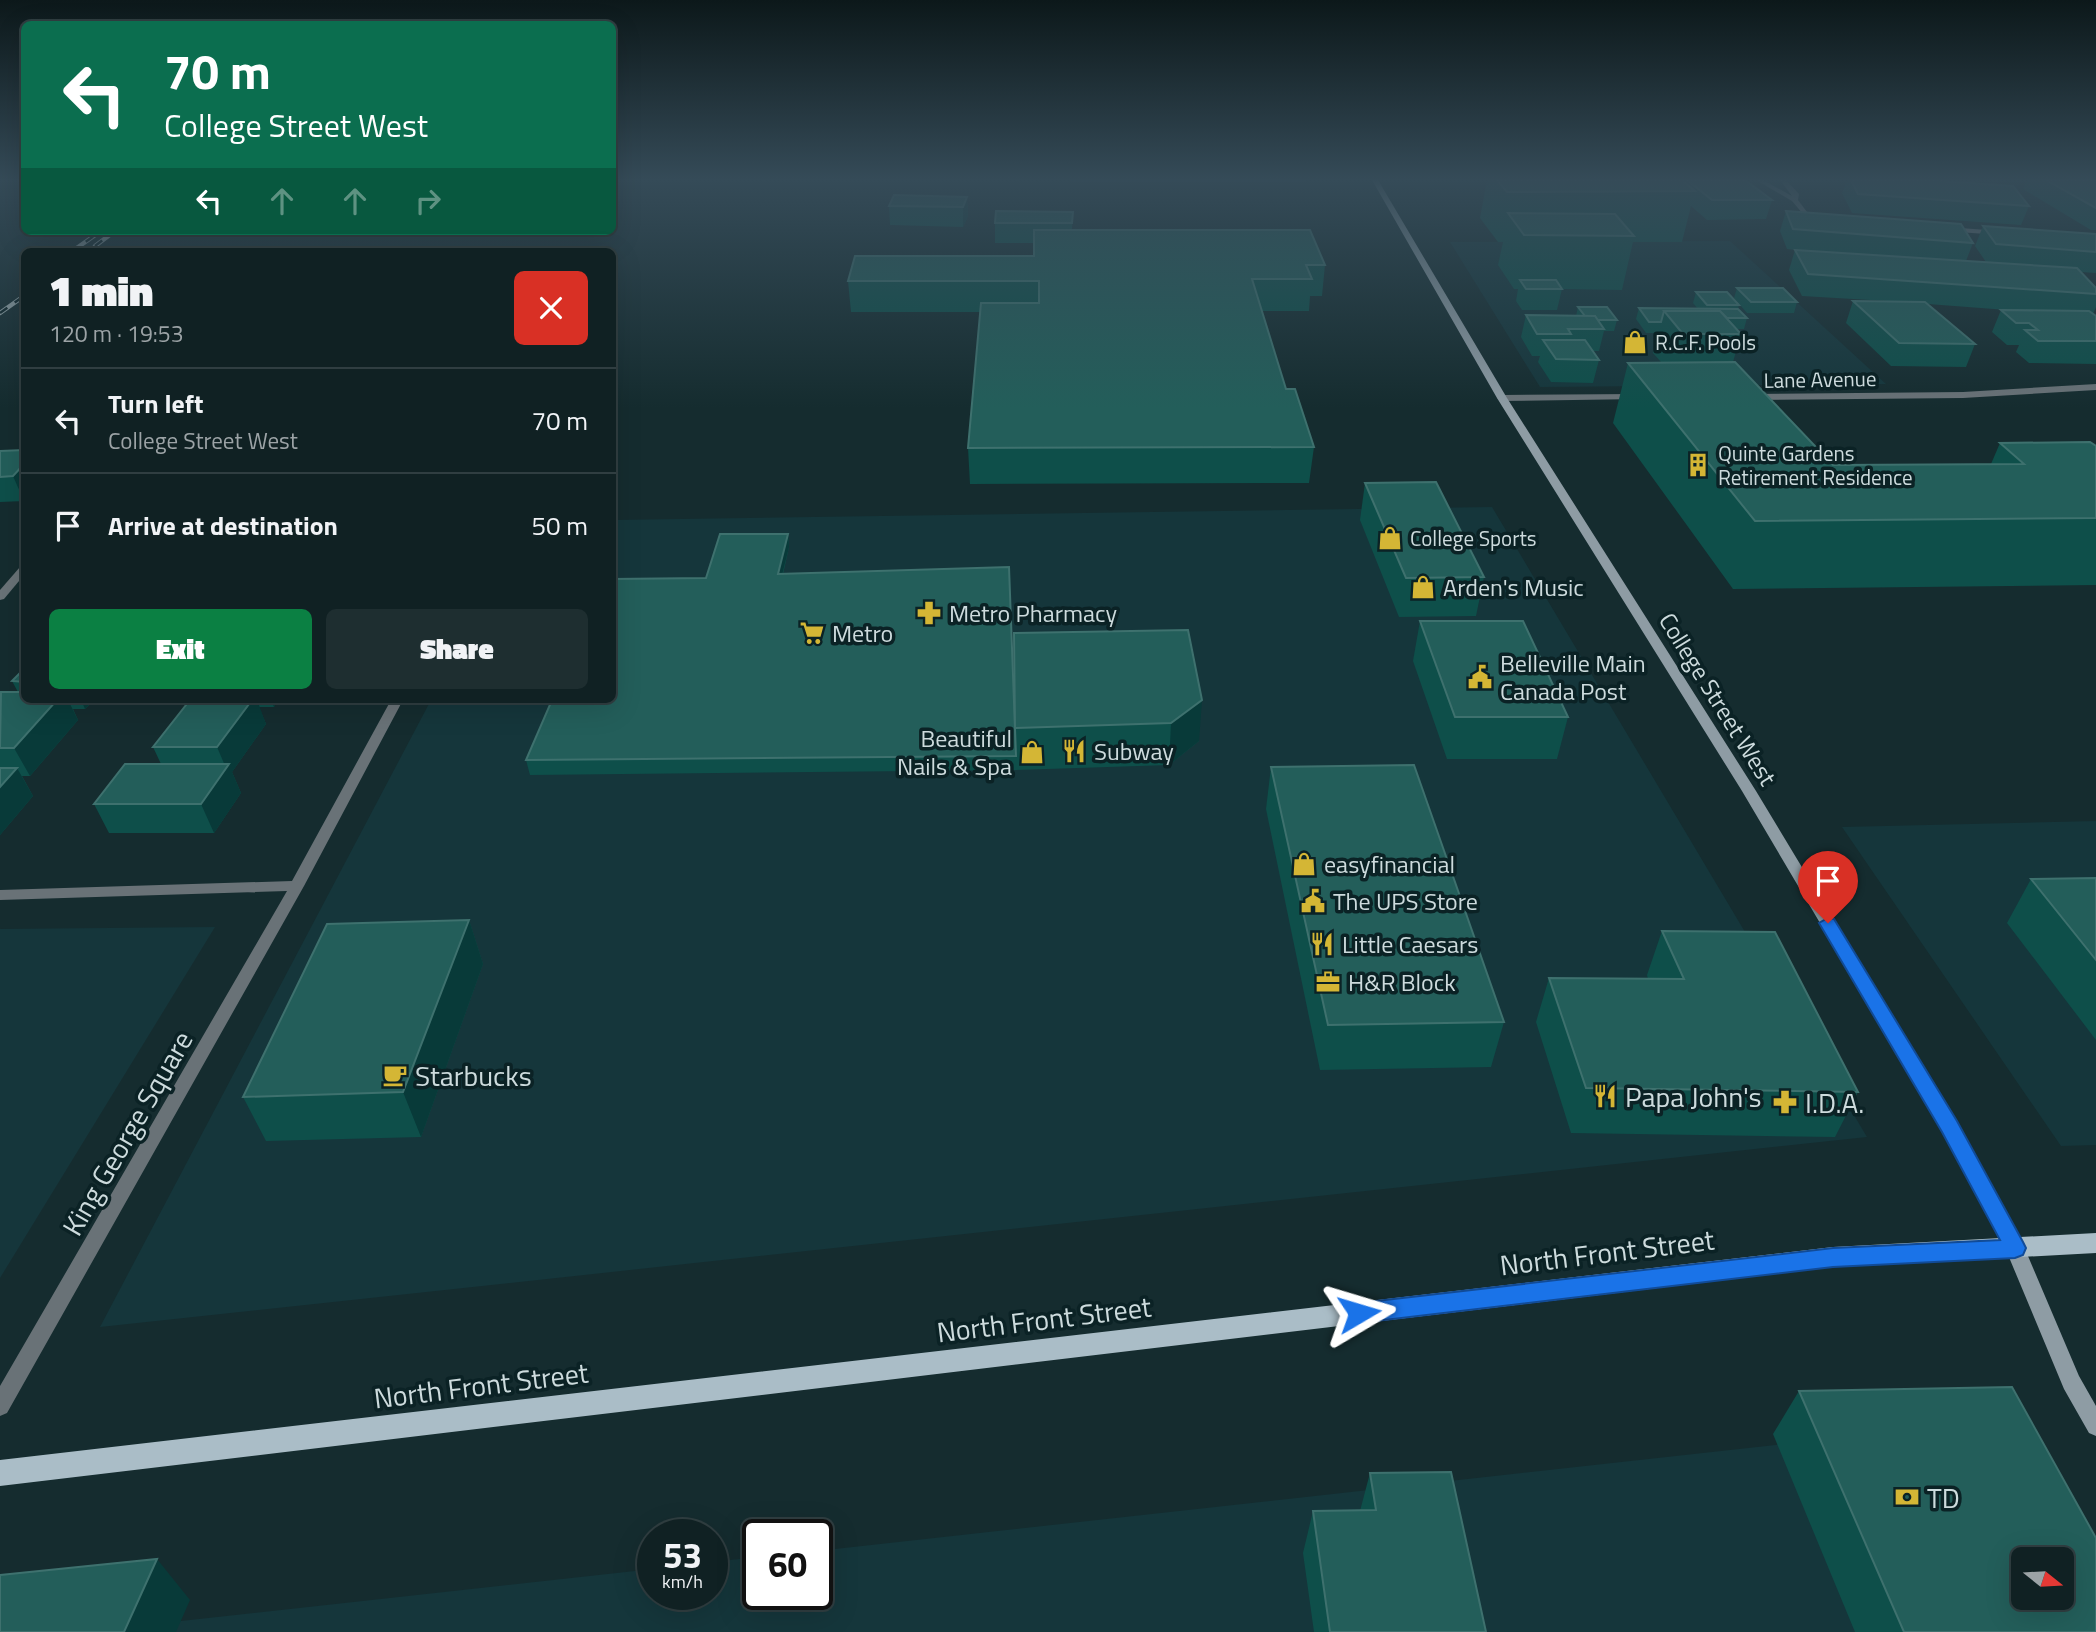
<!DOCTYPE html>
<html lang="en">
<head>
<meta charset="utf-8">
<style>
  body { margin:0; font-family:"Titillium Web",sans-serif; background:#1e2e30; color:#f1f3f6; height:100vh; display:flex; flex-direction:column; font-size:26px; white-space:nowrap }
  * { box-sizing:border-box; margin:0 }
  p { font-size:23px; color:#9ca3a6 }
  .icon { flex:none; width:38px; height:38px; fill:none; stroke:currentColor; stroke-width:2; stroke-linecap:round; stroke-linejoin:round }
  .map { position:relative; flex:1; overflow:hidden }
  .panel { position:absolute; left:21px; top:248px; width:595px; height:455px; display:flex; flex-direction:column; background:#102123; border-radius:10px; box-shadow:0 7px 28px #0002,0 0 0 2px #303e41 }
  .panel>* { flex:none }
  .guide { position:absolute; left:21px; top:21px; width:595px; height:214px; border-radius:10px; box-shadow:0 7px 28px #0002,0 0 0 2px #303e41; background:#0b6e4f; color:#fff; overflow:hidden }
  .needle { width:46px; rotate:108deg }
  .controls { position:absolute; left:2011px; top:1547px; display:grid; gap:14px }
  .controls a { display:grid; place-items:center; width:63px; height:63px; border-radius:10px; background:#102123; box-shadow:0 7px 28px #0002,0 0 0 2px #303e41; font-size:35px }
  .speed { position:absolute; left:637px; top:1519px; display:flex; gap:14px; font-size:35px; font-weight:700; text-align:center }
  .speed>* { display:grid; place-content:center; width:91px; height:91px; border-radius:50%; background:#102123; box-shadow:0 7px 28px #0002,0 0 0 2px #303e41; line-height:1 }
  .speed small { font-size:18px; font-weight:400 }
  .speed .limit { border:4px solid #111; border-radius:10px; background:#fff; color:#111 }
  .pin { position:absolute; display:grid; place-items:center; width:60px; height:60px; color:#fff; margin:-72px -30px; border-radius:50% 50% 50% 0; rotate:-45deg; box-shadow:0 0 7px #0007 }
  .pin .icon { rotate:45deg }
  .me { position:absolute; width:77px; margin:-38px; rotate:83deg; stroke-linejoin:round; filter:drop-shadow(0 0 5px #0008) }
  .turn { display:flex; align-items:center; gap:24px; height:147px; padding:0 28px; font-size:32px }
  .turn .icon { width:91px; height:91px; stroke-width:2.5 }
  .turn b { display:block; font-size:49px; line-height:60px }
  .lanes { display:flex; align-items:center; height:66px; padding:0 28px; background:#0003; justify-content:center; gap:35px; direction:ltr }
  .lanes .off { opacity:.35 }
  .round { display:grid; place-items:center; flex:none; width:74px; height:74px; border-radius:10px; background:#1e2e30 }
  .overview { display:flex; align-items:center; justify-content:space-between; height:119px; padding:0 28px }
  h1 { font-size:42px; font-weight:800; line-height:52px }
  .button { display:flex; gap:14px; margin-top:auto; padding:14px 28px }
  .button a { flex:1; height:80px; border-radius:10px; background:#0b8043; color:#fff; font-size:28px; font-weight:800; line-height:80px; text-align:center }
  .button a+a { background:#1e2e30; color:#f1f3f6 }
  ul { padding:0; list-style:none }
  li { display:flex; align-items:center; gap:21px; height:105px; padding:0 28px; border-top:2px solid #303e41 }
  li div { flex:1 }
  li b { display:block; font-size:26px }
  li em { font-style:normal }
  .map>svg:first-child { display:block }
  .built { fill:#15363b; fill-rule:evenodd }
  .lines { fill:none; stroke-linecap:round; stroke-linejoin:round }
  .stream { fill:#1d4d83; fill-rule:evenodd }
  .lane { fill:#697277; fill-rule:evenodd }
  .street { fill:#697277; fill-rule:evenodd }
  .secondary { fill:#8e9ca4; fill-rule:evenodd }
  .primary { fill:#aabdc7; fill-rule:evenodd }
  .rail-casing { stroke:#a3b3b5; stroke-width:4.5 }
  .rail { stroke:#0b2225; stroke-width:2.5; stroke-dasharray:9; stroke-linecap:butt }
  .wall { fill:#0e4f4a }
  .shaded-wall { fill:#083a39 }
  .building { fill:#235e5a; stroke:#3e716e; stroke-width:2; fill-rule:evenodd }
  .route { fill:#1a73e8; stroke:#114b97; stroke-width:2 }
  .labels { text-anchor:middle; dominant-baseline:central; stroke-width:7; stroke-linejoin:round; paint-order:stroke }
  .far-poi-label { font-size:21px; fill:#cddbdd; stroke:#0b2225; text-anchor:start }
  .far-street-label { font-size:21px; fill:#cddbdd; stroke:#0b2225 }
  .poi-label { font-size:24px; fill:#cddbdd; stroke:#0b2225; text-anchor:start }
  .street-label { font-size:24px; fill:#cddbdd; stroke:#0b2225 }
  .near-poi-label { font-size:28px; fill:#cddbdd; stroke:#0b2225; text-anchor:start }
  .near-street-label { font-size:28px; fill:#cddbdd; stroke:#0b2225 }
</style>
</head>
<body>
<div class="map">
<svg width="2096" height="1632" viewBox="0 0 2096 1632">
  <rect width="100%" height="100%" fill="#152c2f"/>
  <!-- built -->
  <g class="built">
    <polygon points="1730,241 1886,384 1540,387 1450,242"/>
    <polygon points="1492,507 1867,1137 100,1327 431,700 612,700 613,520"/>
    <polygon points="2096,821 2096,1145 2061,1146 1842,827"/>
    <polygon points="215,927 0,1278 0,929"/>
    <path d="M2019,1418L2096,1561V1632H81L653,1569V1594H712V1562L758,1557V1594H817V1551ZM2023,1559H2062V1598H2023Z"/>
  </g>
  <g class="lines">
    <!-- stream -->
    <polygon class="stream" points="1070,180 1307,180 1304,182 1073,182"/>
    <!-- lane -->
    <g class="lane">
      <polygon points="1756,180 1763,180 1792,196 1780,180 1786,180 1799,194 1798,200 1807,212 1826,219 1822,221 1803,214 1792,201"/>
      <polygon points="1947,227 2000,231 2004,233 2000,235 1944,231"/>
    </g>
    <!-- street -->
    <g class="street">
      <polygon points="2096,384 2096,390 1963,398 1748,400 1743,397 1748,394 1963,392"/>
      <polygon points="1637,394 1642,397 1640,399 1502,401 1497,398 1502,395"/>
      <polygon points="24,566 24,575 4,599 0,600 0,590 20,567"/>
      <polygon points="391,700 403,700 304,886 7,1413 0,1416 0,1386 287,891 0,900 0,890 292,881"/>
    </g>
    <!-- secondary -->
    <polygon class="secondary" points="1372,180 1378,180 1507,398 1756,791 1955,1121 2022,1242 2079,1376 2096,1406 2096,1436 2089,1433 2064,1389 2006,1250 1943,1131 1742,791 1497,398"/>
    <!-- primary -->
    <polygon class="primary" points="2096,1233 2096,1253 1833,1267 0,1486 0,1460 1833,1247"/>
    <!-- rail casing -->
    <g class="rail-casing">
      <g id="rail">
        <polyline points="95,246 115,231"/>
        <polyline points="71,252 101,231"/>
        <polyline points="0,313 24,296"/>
      </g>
    </g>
    <!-- rail -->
    <use href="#rail" class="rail"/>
  </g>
  <!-- wall -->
  <g class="wall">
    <polygon points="1487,180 1745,180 1772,200 1766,219 1707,220 1691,206 1682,242 1633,242 1622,290 1562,289 1557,310 1522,310 1516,301 1518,289 1514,289 1498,265 1503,242 1498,242 1480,218"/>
    <polygon points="1847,180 1926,180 2029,206 2021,225 1852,213 1842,193"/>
    <polygon points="2027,180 2096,180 2096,230 2091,230 2023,189"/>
    <polygon points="967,197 968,216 963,227 890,225 889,206"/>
    <polygon points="1786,211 1973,243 1966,261 1986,262 1975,246 1983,226 2096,234 2096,273 2081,272 2096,288 2096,307 2093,314 2096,316 2096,364 2029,363 2016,352 2019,345 2007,345 1992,332 2001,310 2020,311 1928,304 1975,344 1966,367 1891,366 1846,323 1853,301 1887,301 1802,296 1789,270 1795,250 1804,251 1787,249 1780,231"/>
    <polygon points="1073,212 1072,230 1325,265 1322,296 1310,296 1309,311 1262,311 1286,389 1314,447 1309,483 970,484 968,448 981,312 851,312 848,281 1034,256 1034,243 995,243 995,223"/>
    <polygon points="1737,288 1797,302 1794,313 1747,313 1734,298"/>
    <polygon points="1696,292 1739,305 1738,309 1747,318 1744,329 1737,329 1741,334 1733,362 1833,465 1991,464 2000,443 2096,446 2096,585 1733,589 1613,423 1628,363 1661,362 1653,353 1659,333 1646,333 1636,319 1639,308 1698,309 1693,303"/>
    <polygon points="1578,307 1617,320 1614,331 1604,331 1599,351 1593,351 1599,360 1593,383 1551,382 1538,362 1540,356 1532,356 1521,337 1526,315 1576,316"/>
    <polygon points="24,450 24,501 0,502 0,451"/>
    <polygon points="1365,483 1484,577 1476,616 1399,617 1360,520"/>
    <polygon points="788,534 789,547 783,574 1016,756 1014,633 1188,630 1199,741 1169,765 1016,770 530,775 526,760 706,578"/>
    <polygon points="1420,621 1568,717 1557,759 1447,759 1413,661"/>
    <polygon points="24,669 24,700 94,700 85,709 73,709 78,720 30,776 22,776 33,796 0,835 0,693 18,692 12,681"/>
    <polygon points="190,700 278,700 274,707 259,707 266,724 232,772 241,793 214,833 109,833 94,804 161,764 153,747"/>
    <polygon points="1271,767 1504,1022 1491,1067 1320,1070 1266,809"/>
    <polygon points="2096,878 2096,1040 2007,923 2031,879"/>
    <polygon points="469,920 483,964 421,1137 266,1141 243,1097"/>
    <polygon points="1662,931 1858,1092 1835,1137 1571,1133 1536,1022 1549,978 1648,979 1647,975"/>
    <polygon points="1799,1391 2096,1632 1855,1632 1773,1434"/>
    <polygon points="1370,1473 1486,1632 1314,1632 1303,1553 1313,1511 1360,1511"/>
  </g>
  <!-- shaded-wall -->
  <g class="shaded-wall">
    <polygon points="967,197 968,216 963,227 963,207"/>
    <polygon points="24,464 24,501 13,476"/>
    <polygon points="788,534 789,547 779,587 778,574"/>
    <polygon points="57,700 68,700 78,720 30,776 14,748"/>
    <polygon points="81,700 94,700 85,709"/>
    <polygon points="252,700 257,700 266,724 232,772 241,793 214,833 201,804 226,768 217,747"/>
    <polygon points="271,700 278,700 274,707"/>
    <polygon points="1202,700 1199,741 1169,765 1171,723"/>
    <polygon points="17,768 33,796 0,835 0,787"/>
    <polygon points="469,920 483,964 421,1137 403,1092"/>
    <polygon points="157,1559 190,1600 176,1632 124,1632"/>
  </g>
  <!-- building -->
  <g class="building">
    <polygon points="1497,180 1682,180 1695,191 1507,192"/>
    <polygon points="1687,180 1745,180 1772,200 1712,200"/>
    <polygon points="1851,180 1926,180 2013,186 2029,206 1858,194"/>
    <polygon points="2046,180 2096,180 2096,208"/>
    <polygon points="894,195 967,197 963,207 889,206"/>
    <polygon points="996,211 1073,212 1072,223 995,223"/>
    <polygon points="1786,211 1961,224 1973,243 1793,229"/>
    <polygon points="1508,213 1615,214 1634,236 1524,235"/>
    <polygon points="1983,226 2096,234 2096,252 1996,244"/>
    <polygon points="1034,230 1310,230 1325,265 1306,265 1312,279 1252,279 1286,389 1295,389 1314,447 968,448 981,303 1039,303 1039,281 848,281 855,256 1034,256"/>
    <polygon points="1795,250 2077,268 2096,288 2096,294 1808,274"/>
    <polygon points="1520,280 1556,280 1562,289 1526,289"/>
    <polygon points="1737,288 1783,288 1797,302 1751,302"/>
    <polygon points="1696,292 1727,292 1739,305 1707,305"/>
    <polygon points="1853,301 1925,302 1975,344 1899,343"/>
    <polygon points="1578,307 1607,307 1617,320 1597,320 1595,316 1585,316"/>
    <polygon points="1639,308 1738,309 1747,318 1727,318 1720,311 1664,311 1661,322 1649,322"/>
    <polygon points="2001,310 2089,311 2096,316 2096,341 2038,341 2025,330 2038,330 2029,323 2016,323"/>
    <polygon points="1664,311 1720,311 1741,334 1683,334"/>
    <polygon points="1526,315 1595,316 1604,329 1568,329 1571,334 1537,334"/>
    <polygon points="1543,340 1585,340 1599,360 1556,359"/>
    <polygon points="1735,362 1833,465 2024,464 2000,443 2090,442 2096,446 2096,518 1755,521 1628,363"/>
    <polygon points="24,450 24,464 13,476 0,477 0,451"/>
    <polygon points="1436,482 1484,577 1406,578 1365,483"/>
    <polygon points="720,534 788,534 778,574 1009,567 1016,756 526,760 552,700 612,700 612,579 706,578"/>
    <polygon points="1420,621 1523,621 1568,717 1455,717"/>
    <polygon points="1188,630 1202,700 1171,723 1015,728 1014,633"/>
    <polygon points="24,669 24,682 12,681"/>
    <polygon points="1,692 24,692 24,700 57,700 14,748 0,748"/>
    <polygon points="190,700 252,700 217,747 153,747"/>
    <polygon points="125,764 229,764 201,804 94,804"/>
    <polygon points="1414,765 1504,1022 1328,1025 1271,767"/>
    <polygon points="0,768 17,768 0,787"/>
    <polygon points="2096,878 2096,960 2031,879"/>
    <polygon points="469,920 403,1092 243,1097 327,924"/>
    <polygon points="1662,931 1775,932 1858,1092 1586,1088 1549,978 1684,979"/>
    <path d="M2012,1387L2096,1538V1632H1904L1799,1391ZM2023,1559H2062V1598H2023Z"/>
    <polygon points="1451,1472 1486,1632 1330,1632 1313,1511 1376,1510 1370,1473"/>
    <polygon points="157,1559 124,1632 0,1632 0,1575"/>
  </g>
  <!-- sky -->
  <linearGradient id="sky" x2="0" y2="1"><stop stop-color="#0c181a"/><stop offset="0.44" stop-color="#354b58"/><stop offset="1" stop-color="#354b58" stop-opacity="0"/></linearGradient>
  <rect width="2096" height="408" fill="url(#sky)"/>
  <!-- route -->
  <polygon class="route" points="1828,918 1834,919 1957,1121 2023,1242 2026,1248 2023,1255 2015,1258 1833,1267 1359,1323 1351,1320 1347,1313 1351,1306 1359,1303 1833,1248 2000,1240 1942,1132 1819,923"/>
  <!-- icons -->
  <defs>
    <g id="shop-bare" transform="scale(1.89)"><path d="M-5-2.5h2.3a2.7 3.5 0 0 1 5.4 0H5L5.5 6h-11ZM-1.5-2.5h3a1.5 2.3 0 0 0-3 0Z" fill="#d4b635" stroke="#0b2225" stroke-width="2.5" paint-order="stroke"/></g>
    <g id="building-bare" transform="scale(1.89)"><path d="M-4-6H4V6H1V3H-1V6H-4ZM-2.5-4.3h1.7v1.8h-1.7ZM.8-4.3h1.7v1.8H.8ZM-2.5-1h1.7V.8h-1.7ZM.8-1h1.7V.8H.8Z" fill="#d4b635" stroke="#0b2225" stroke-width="2.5" paint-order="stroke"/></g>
    <g id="pharmacy-bare" transform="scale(1.89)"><path d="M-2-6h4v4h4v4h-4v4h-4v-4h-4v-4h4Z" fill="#d4b635" stroke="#0b2225" stroke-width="2.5" paint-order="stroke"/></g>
    <g id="supermarket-bare" transform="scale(1.89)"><path d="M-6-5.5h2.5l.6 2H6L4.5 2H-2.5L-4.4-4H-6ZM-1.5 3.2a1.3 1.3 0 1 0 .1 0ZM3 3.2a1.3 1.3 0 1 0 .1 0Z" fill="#d4b635" stroke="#0b2225" stroke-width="2.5" paint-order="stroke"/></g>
    <g id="civic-bare" transform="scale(1.89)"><path d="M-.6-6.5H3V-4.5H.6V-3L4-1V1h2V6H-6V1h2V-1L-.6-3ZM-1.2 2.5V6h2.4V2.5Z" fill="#d4b635" stroke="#0b2225" stroke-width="2.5" paint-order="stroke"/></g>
    <g id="restaurant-bare" transform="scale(1.89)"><path d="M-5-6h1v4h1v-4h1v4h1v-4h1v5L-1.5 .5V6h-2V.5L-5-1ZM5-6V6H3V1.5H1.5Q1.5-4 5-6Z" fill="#d4b635" stroke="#0b2225" stroke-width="2.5" paint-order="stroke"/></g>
    <g id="office-bare" transform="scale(1.89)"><path d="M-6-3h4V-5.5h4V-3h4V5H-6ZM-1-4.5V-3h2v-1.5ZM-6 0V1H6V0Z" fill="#d4b635" stroke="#0b2225" stroke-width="2.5" paint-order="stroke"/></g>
    <g id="cafe-bare" transform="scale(1.89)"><path d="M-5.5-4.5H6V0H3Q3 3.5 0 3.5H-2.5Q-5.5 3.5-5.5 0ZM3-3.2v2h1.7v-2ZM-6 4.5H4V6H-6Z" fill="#d4b635" stroke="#0b2225" stroke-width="2.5" paint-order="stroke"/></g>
    <g id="bank-bare" transform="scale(1.89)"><path d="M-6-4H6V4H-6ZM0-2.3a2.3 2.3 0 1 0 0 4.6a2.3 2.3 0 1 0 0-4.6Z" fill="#d4b635" stroke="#0b2225" stroke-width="2.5" paint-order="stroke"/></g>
  </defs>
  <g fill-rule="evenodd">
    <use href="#shop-bare" x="1635" y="342"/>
    <use href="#building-bare" x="1698" y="465"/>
    <use href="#shop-bare" x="1390" y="538"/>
    <use href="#shop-bare" x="1423" y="587"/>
    <use href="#pharmacy-bare" x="929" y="613"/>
    <use href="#supermarket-bare" x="812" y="633"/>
    <use href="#civic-bare" x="1480" y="677"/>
    <use href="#restaurant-bare" x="1074" y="751"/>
    <use href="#shop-bare" x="1032" y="752"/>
    <use href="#shop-bare" x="1304" y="864"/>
    <use href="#civic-bare" x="1313" y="901"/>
    <use href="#restaurant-bare" x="1322" y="944"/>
    <use href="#office-bare" x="1328" y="982"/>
    <use href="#cafe-bare" x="395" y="1075"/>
    <use href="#restaurant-bare" x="1605" y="1096"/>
    <use href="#pharmacy-bare" x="1785" y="1102"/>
    <use href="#bank-bare" x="1907" y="1497"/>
  </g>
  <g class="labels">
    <!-- far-poi labels -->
    <g class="far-poi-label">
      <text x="1655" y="342">R.C.F. Pools</text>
      <text x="1718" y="453">Quinte Gardens<tspan x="1718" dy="24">Retirement Residence</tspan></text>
      <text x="1410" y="538">College Sports</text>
    </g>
    <!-- far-street labels -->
    <g class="far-street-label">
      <text transform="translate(1820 379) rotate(-1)">Lane Avenue</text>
    </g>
    <!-- poi labels -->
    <g class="poi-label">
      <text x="1443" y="587">Arden's Music</text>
      <text x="949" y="613">Metro Pharmacy</text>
      <text x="832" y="633">Metro</text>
      <text x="1500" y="663">Belleville Main<tspan x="1500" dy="28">Canada Post</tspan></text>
      <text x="1012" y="738" text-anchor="end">Beautiful<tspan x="1012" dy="28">Nails &amp; Spa</tspan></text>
      <text x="1094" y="751">Subway</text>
      <text x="1324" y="864">easyfinancial</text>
      <text x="1333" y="901">The UPS Store</text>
      <text x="1342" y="944">Little Caesars</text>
      <text x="1348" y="982">H&amp;R Block</text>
    </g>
    <!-- street labels -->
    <g class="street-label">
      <text transform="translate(1718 699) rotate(58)">College Street West</text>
    </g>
    <!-- near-poi labels -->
    <g class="near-poi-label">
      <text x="415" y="1075">Starbucks</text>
      <text x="1625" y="1096">Papa John's</text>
      <text x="1805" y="1102">I.D.A.</text>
      <text x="1927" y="1497">TD</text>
    </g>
    <!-- near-street labels -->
    <g class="near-street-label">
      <text transform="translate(127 1133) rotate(-60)">King George Square</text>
      <text transform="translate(1607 1252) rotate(-7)">North Front Street</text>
      <text transform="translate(1044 1319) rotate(-7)">North Front Street</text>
      <text transform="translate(481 1385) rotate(-7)">North Front Street</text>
    </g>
  </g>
</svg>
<div class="controls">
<a><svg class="needle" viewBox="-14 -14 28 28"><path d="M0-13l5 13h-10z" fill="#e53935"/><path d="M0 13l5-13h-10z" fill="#9ca3a6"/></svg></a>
</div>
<div class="speed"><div>53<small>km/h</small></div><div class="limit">60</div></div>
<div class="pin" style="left:1828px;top:923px;background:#d93025"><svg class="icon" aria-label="arrive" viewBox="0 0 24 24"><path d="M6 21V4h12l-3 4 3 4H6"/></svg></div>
<svg class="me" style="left:1359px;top:1313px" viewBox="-20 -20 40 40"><path d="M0-17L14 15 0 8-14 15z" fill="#1a73e8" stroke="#fff" stroke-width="4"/></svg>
<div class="guide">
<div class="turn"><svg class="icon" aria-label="left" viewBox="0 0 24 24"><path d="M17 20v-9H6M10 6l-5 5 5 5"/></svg><div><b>70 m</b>College Street West</div></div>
<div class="lanes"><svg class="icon" aria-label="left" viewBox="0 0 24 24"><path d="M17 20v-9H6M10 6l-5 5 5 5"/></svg><svg class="icon off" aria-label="ahead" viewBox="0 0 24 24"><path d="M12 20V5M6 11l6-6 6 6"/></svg><svg class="icon off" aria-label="ahead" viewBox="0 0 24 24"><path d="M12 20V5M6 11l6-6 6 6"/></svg><svg class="icon off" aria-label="right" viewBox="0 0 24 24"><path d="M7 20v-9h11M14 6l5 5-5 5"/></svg></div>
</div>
<section class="panel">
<div class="overview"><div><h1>1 min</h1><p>120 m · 19:53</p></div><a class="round" style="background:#d93025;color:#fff"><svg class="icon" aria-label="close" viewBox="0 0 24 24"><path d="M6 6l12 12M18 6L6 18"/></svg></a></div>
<ul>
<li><svg class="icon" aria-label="left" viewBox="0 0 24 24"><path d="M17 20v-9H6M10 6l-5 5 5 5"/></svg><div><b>Turn left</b><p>College Street West</p></div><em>70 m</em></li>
<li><svg class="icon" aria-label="arrive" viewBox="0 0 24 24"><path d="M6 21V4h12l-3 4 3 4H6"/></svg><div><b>Arrive at destination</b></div><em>50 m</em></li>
</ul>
<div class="button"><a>Exit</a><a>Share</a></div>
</section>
</div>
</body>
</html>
